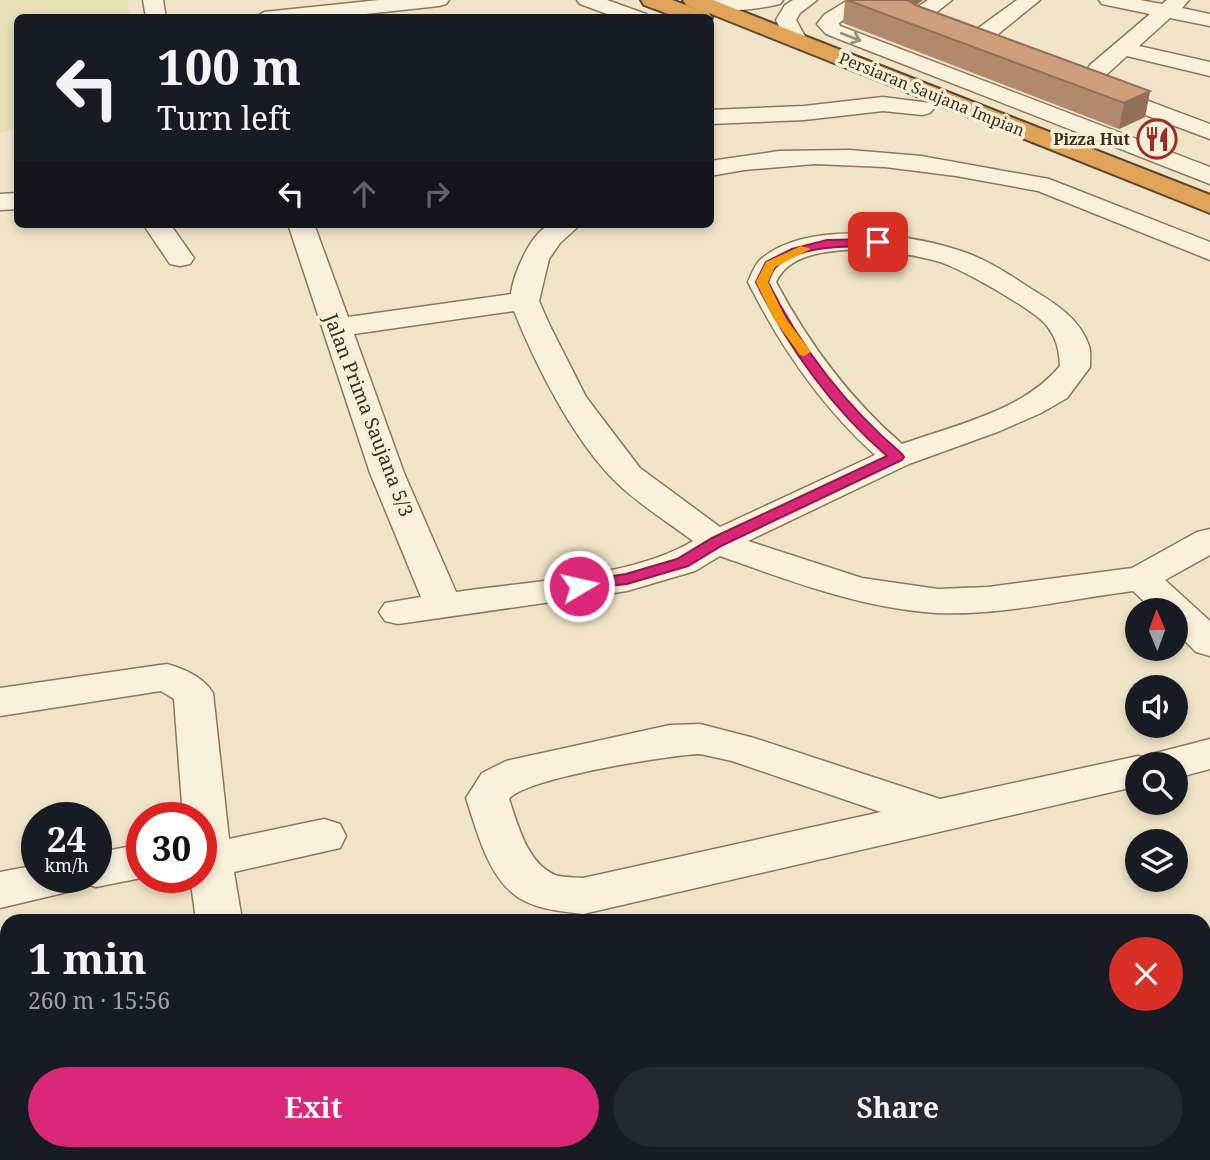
<!DOCTYPE html>
<html lang="en">
<head>
<meta charset="utf-8">
<style>
  body { margin:0; font-family:"Noto Serif",serif; background:#242831; color:#f1f3f6; height:100vh; display:flex; flex-direction:column; font-size:26px; white-space:nowrap }
  * { box-sizing:border-box; margin:0 }
  p { font-size:23px; color:#9ea1a6 }
  .icon { flex:none; width:38px; height:38px; fill:none; stroke:currentColor; stroke-width:2; stroke-linecap:round; stroke-linejoin:round }
  .map { position:relative; flex:1; overflow:hidden }
  .sheet { position:absolute; left:0px; top:914px; width:1211px; height:247px; display:flex; flex-direction:column; background:#171b24; border-radius:21px 21px 0 0; box-shadow:0 4px 10px #0003 }
  .sheet>* { flex:none }
  .top-card { position:absolute; left:14px; top:14px; width:700px; height:214px; border-radius:10px; box-shadow:0 4px 10px #0003; background:#171b24; color:#f1f3f6; overflow:hidden }
  .needle { width:46px; rotate:359deg }
  .fabs { position:absolute; left:1125px; top:598px; display:grid; gap:14px }
  .fabs a { display:grid; place-items:center; width:63px; height:63px; border-radius:50%; background:#171b24; box-shadow:0 4px 10px #0003; font-size:35px }
  .speed { position:absolute; left:21px; top:802px; display:flex; gap:14px; font-size:35px; font-weight:700; text-align:center }
  .speed>* { display:grid; place-content:center; width:91px; height:91px; border-radius:50%; background:#171b24; box-shadow:0 4px 10px #0003; line-height:1 }
  .speed small { font-size:18px; font-weight:400 }
  .speed .limit { border:10px solid #d22; background:#fff; color:#111 }
  .pin { position:absolute; display:grid; place-items:center; width:60px; height:60px; color:#fff; margin:-30px; border-radius:14px; box-shadow:0 4px 10px #0006 }
  .me { position:absolute; width:77px; margin:-38px; rotate:81deg; stroke-linejoin:round; filter:drop-shadow(0 0 5px #0008) }
  .turn { display:flex; align-items:center; gap:24px; height:147px; padding:0 28px; font-size:32px }
  .turn .icon { width:91px; height:91px; stroke-width:2.5 }
  .turn b { display:block; font-size:49px; line-height:60px }
  .lanes { display:flex; align-items:center; height:66px; padding:0 28px; background:#0003; justify-content:center; gap:35px; direction:ltr }
  .lanes .off { opacity:.35 }
  .round { display:grid; place-items:center; flex:none; width:74px; height:74px; border-radius:37px; background:#242831 }
  .overview { display:flex; align-items:center; justify-content:space-between; height:119px; padding:0 28px }
  h1 { font-size:42px; font-weight:700; line-height:52px }
  .cta { display:flex; gap:14px; margin-top:auto; padding:14px 28px }
  .cta a { flex:1; height:80px; border-radius:42px; background:#db2777; color:#fff; font-size:28px; font-weight:700; line-height:80px; text-align:center }
  .cta a+a { background:#242831; color:#f1f3f6 }
  .map>svg:first-child { display:block }
  .farmland { fill:#e6deb5 }
  .lines { fill:none; stroke-linecap:round; stroke-linejoin:round }
  .minor-casing { stroke:#8d765c; stroke-width:3 }
  .highway-casing { stroke:#5b4430; stroke-width:4 }
  .minor { fill:#faf1dc; fill-rule:evenodd }
  .highway { fill:#e0a458; fill-rule:evenodd }
  .wall { fill:#b2896c }
  .shaded-wall { fill:#916f58 }
  .building { fill:#cf9f7d; stroke:#916f58; stroke-width:2 }
  .oneway { stroke:#9c907e }
  .route { fill:#db2777; stroke:#8e194d; stroke-width:2 }
  .slow { fill:#f59e0b }
  .labels { text-anchor:middle; dominant-baseline:central; stroke-width:7; stroke-linejoin:round; paint-order:stroke }
  .far-street-label { font-size:16px; fill:#3d2e20; stroke:#f7eed8 }
  .far-poi-label { font-size:16px; font-weight:bold; fill:#3d2e20; stroke:#f7eed8; text-anchor:end }
  .street-label { font-size:19px; fill:#3d2e20; stroke:#f7eed8 }
</style>
</head>
<body>
<div class="map">
<svg width="1210" height="1160" viewBox="0 0 1210 1160">
  <rect width="100%" height="100%" fill="#f0e4c8"/>
  <!-- farmland -->
  <polygon class="farmland" points="0,0 127,0 130,17 18,18 17,129 0,133"/>
  <g class="lines">
    <!-- minor casing -->
    <g class="minor-casing">
      <g id="minor">
        <polygon points="143,0 163,0 166,18 146,18"/>
        <polygon points="379,0 449,0 446,4 439,6 329,18 254,18 264,12"/>
        <polygon points="577,0 607,0 646,14 649,18 618,18 580,4"/>
        <path d="M696,0H783L780,4C755,10 722,13 697,7L694,3Z"/>
        <polygon points="793,0 817,0 800,13 796,20 806,38 803,43 787,43 776,20 785,5"/>
        <polygon points="848,0 872,0 839,23 840,26 1210,167 1210,184 826,34 817,24 824,15"/>
        <path d="M928,0H952L929,18L958,29L961,34L958,39C942,42 917,32 908,19L913,10Z"/>
        <polygon points="1017,0 1040,0 992,39 1019,48 1022,53 1019,58 1003,58 970,44 967,39 970,34"/>
        <polygon points="1099,0 1140,0 1162,4 1167,0 1189,0 1182,8 1210,14 1210,26 1170,18 1139,46 1210,62 1210,76 1127,56 1106,75 1090,75 1087,70 1090,65 1150,14 1102,4"/>
        <polygon points="1100,83 1210,124 1210,139 1092,95 1089,90 1092,85"/>
        <polygon points="883,97 930,103 934,108 930,113 922,115 883,111 804,120 710,124 710,110 804,106"/>
        <polygon points="850,150 921,156 1049,179 1210,242 1210,260 1038,191 956,176 885,167 815,164 744,170 710,176 710,161 779,151"/>
        <polygon points="18,193 18,209 0,210 0,194"/>
        <polygon points="143,224 170,224 194,258 190,264 180,266 170,264"/>
        <path d="M288,224H314L348,317L511,294C513,275 532,228 553,224C562,222 572,224 581,224L560,243L549,259L539,301L550,326L586,397L640,468L720,527L875,455C821,406 780,346 748,282C751,275 755,264 761,259C807,220 905,233 958,250C985,258 1010,275 1033,290C1056,304 1080,319 1089,346C1091,352 1090,361 1090,367L1067,398L1041,413L1000,431L909,464L748,541L862,578L938,589L988,587L1132,568L1197,532L1210,529V555L1165,580L1210,621V656L1196,652L1176,632V611H1154L1133,591C1070,599 999,616 936,613C861,608 790,581 720,556L695,571L627,591L398,624L385,621L379,612L385,603L421,597L370,473ZM859,249C886,251 913,254 940,262C960,268 1035,310 1047,326C1057,339 1059,350 1060,366C1023,411 955,425 902,444C849,398 809,344 776,282C790,252 830,251 859,249ZM514,311C536,366 574,441 616,482C638,504 668,522 693,541C631,578 528,581 456,592L404,473L354,334Z"/>
        <path d="M167,664C185,669 203,677 213,693L229,839L324,819L340,824L346,836L340,848L234,872L242,920H196L190,877H201V817H183L174,699L161,691L0,716V688Z"/>
        <path d="M700,724L754,738L940,799L1138,756L1149,759L1152,754L1210,739V769L1176,778V765H1138V786L583,914C561,911 539,910 519,898C488,878 477,831 466,798L482,773L506,761L670,725ZM700,754L732,761L881,812L583,878C574,877 563,878 555,875C527,863 518,825 509,799C525,778 669,755 700,754Z"/>
        <polygon points="142,844 142,877 146,877 96,887 83,883 80,889 0,908 0,872 37,865 37,877 96,877 96,853"/>
        <polygon points="1210,1015 1210,1057 1204,1058 1204,1016"/>
        <polygon points="7,1128 7,1153 33,1153 30,1160 0,1160 0,1130"/>
        <polygon points="229,1153 342,1153 339,1160 229,1160"/>
        <polygon points="1045,1153 1099,1153 1102,1160 1048,1160"/>
      </g>
    </g>
    <!-- highway casing -->
    <g class="highway-casing">
      <polygon id="highway" points="641,0 672,0 707,13 686,5 683,0 713,0 1210,195 1210,213 709,13 712,18 710,20 710,18 679,18 644,5"/>
    </g>
    <!-- minor -->
    <use href="#minor" class="minor"/>
    <!-- highway -->
    <use href="#highway" class="highway"/>
  </g>
  <!-- wall -->
  <polygon class="wall" points="845,0 923,0 916,5 1150,91 1145,117 1119,129 843,23"/>
  <!-- shaded-wall -->
  <g class="shaded-wall">
    <polygon points="901,0 923,0 912,8"/>
    <polygon points="1150,91 1145,117 1119,129 1124,103"/>
  </g>
  <!-- building -->
  <polygon class="building" points="847,0 907,0 918,6 1150,91 1124,103"/>
  <!-- one-way arrows -->
  <defs><path id="oneway-shaft" d="M-6 0H5M1.5-3L5.5 0L1.5 3" fill="none" stroke-width="1.6" stroke-linecap="round" stroke-linejoin="round" transform="scale(1.75)"/></defs>
  <use class="oneway" href="#oneway-shaft" transform="translate(851 37) rotate(21)"/>
  <!-- route -->
  <path class="route" d="M827,240L878,239L884,242L878,246C850,246 797,245 776,267C772,270 770,278 768,282C800,347 847,407 902,454L904,457L902,460L723,545L688,566L627,584L573,590L571,586L573,582L626,574L677,559L712,538L887,456C833,410 787,346 756,282L766,262L792,249Z"/>
  <!-- slow -->
  <polygon class="slow" points="801,246 811,249 775,267 768,282 786,319 811,352 804,356 800,355 774,319 756,282 766,262"/>
  <!-- icons -->
  <defs>
    <g id="restaurant-ring" transform="scale(2.0125)"><circle r="9.5" fill="#f7eed8" stroke="#9e2a2b" stroke-width="1.5"/><path d="M-5-6h1v4h1v-4h1v4h1v-4h1v5L-1.5 .5V6h-2V.5L-5-1ZM5-6V6H3V1.5H1.5Q1.5-4 5-6Z" fill="#9e2a2b"/></g>
  </defs>
  <g fill-rule="evenodd">
    <use href="#restaurant-ring" x="1157" y="139"/>
  </g>
  <g class="labels">
    <!-- far-street labels -->
    <g class="far-street-label">
      <text transform="translate(932 94) rotate(22)">Persiaran Saujana Impian</text>
    </g>
    <!-- far-poi labels -->
    <g class="far-poi-label">
      <text x="1130" y="139">Pizza Hut</text>
    </g>
    <!-- street labels -->
    <g class="street-label">
      <text transform="translate(369 415) rotate(69)">Jalan Prima Saujana 5/3</text>
    </g>
  </g>
</svg>
<div class="fabs">
<a><svg class="needle" viewBox="-14 -14 28 28"><path d="M0-13l5 13h-10z" fill="#e53935"/><path d="M0 13l5-13h-10z" fill="#9ea1a6"/></svg></a>
<a><svg class="icon" aria-label="sound" viewBox="0 0 24 24"><path d="M4 9h4l5-4v14l-5-4H4zM17 9q2 3 0 6"/></svg></a>
<a><svg class="icon" aria-label="search" viewBox="0 0 24 24"><circle cx="10" cy="10" r="6"/><path d="M15 15l6 6"/></svg></a>
<a><svg class="icon" aria-label="layers" viewBox="0 0 24 24"><path d="M12 4l9 5-9 5-9-5zM3 14l9 5 9-5"/></svg></a>
</div>
<div class="speed"><div>24<small>km/h</small></div><div class="limit">30</div></div>
<div class="pin" style="left:878px;top:242px;background:#d93025"><svg class="icon" aria-label="arrive" viewBox="0 0 24 24"><path d="M6 21V4h12l-3 4 3 4H6"/></svg></div>
<svg class="me" style="left:579px;top:586px" viewBox="-20 -20 40 40"><circle r="17" fill="#db2777" stroke="#fff" stroke-width="3"/><path d="M0-11L8 9 0 5-8 9z" fill="#fff"/></svg>
<div class="top-card">
<div class="turn"><svg class="icon" aria-label="left" viewBox="0 0 24 24"><path d="M17 20v-9H6M10 6l-5 5 5 5"/></svg><div><b>100 m</b>Turn left</div></div>
<div class="lanes"><svg class="icon" aria-label="left" viewBox="0 0 24 24"><path d="M17 20v-9H6M10 6l-5 5 5 5"/></svg><svg class="icon off" aria-label="ahead" viewBox="0 0 24 24"><path d="M12 20V5M6 11l6-6 6 6"/></svg><svg class="icon off" aria-label="right" viewBox="0 0 24 24"><path d="M7 20v-9h11M14 6l5 5-5 5"/></svg></div>
</div>
<section class="sheet">
<div class="overview"><div><h1>1 min</h1><p>260 m · 15:56</p></div><a class="round" style="background:#d93025;color:#fff"><svg class="icon" aria-label="close" viewBox="0 0 24 24"><path d="M6 6l12 12M18 6L6 18"/></svg></a></div>
<div class="cta"><a>Exit</a><a>Share</a></div>
</section>
</div>
</body>
</html>
